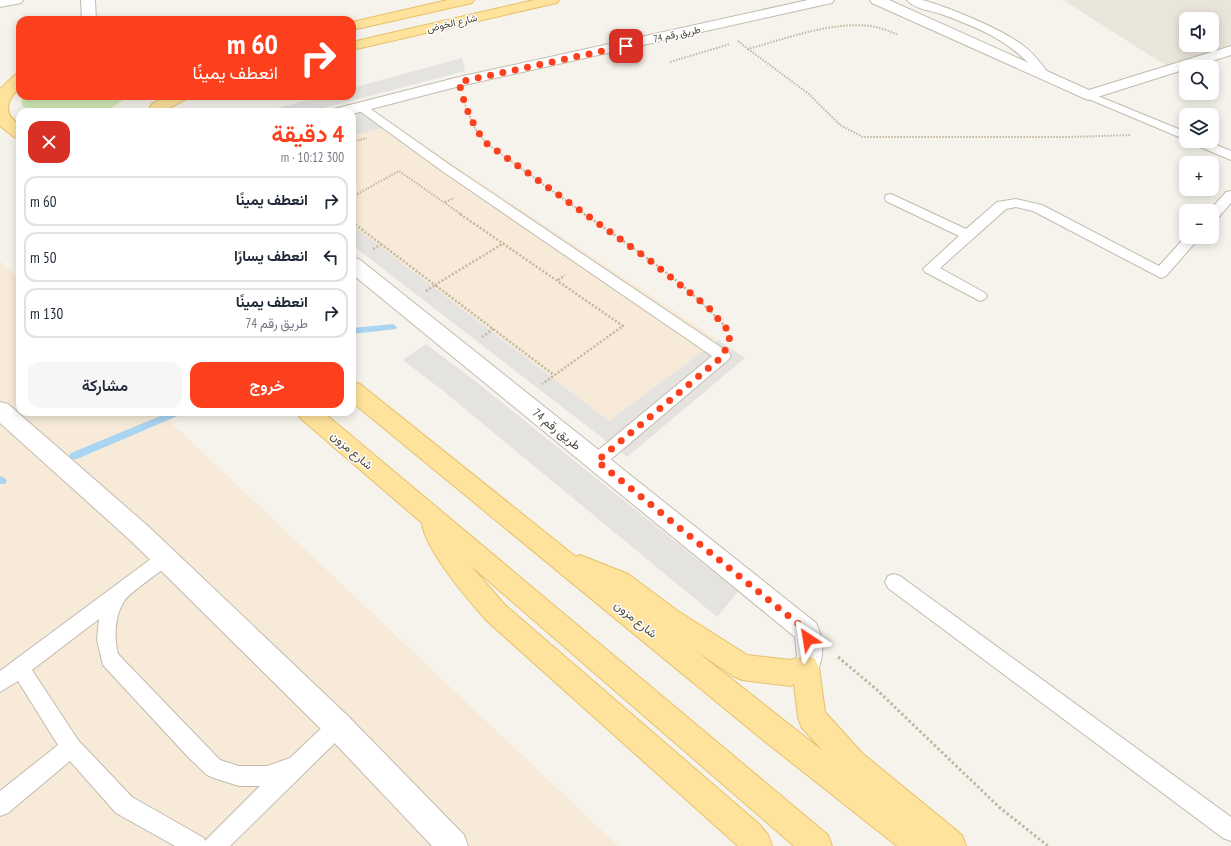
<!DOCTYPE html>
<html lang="ar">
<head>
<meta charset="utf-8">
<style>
  body { margin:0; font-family:"PT Sans Narrow",Vazirmatn,sans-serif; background:#f6f6f7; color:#1f2937; direction:rtl; height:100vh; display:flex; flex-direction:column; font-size:15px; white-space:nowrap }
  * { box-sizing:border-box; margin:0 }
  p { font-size:13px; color:#747a83 }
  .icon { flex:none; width:22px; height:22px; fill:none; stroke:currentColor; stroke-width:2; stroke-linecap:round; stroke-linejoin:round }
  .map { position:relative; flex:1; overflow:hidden; direction:ltr }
  .side { position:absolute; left:16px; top:108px; width:340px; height:308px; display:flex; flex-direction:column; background:#fff; border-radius:12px; box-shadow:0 2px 10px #0003; direction:rtl }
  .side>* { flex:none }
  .guide { position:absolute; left:16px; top:16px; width:340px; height:84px; border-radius:12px; box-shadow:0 2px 10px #0003; direction:rtl; background:#fc3f1d; color:#fff; overflow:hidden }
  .tools { position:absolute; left:1179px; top:12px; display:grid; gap:8px }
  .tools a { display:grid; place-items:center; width:40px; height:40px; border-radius:8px; background:#fff; box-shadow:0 2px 10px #0003; font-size:20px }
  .pin { position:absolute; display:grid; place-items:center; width:34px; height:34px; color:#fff; margin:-17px; border-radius:8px; box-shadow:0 2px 6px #0006 }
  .me { position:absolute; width:44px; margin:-22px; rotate:327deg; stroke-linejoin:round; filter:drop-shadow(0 0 3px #0008) }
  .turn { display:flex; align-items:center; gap:14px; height:84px; padding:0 12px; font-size:18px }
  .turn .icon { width:52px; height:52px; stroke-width:2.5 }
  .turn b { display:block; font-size:28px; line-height:34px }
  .round { display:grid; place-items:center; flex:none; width:42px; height:42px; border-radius:12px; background:#f6f6f7 }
  .headline { display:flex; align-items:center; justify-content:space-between; height:68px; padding:0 12px }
  h1 { font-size:24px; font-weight:600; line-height:30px; color:#fc3f1d }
  .action { display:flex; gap:8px; margin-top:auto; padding:8px 12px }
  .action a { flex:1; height:46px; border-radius:12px; background:#fc3f1d; color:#fff; font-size:16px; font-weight:600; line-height:46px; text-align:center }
  .action a+a { background:#f6f6f7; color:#1f2937 }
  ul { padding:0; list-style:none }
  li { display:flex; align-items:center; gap:12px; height:50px; margin:0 8px 6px; padding:0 4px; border:2px solid #e0e1e3; border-radius:12px }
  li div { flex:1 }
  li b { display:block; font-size:15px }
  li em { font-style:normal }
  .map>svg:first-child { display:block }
  .residential { fill:#eae5da; fill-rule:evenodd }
  .commercial { fill:#f7ead8 }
  .green { fill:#d2eab5 }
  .parking { fill:#e5e3e0 }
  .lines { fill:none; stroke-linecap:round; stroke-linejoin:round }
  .stream { fill:#a9d4f2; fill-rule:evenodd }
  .service-casing { stroke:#c2bbae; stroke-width:2 }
  .minor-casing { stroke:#c2bbae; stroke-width:2 }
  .tertiary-casing { stroke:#c2bbae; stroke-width:2 }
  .primary-casing { stroke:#e6c16a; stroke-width:2 }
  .path-far2 { stroke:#c4b79f; stroke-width:2; stroke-dasharray:1.5 1.5; stroke-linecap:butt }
  .path-far1 { stroke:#c4b79f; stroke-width:2.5; stroke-dasharray:2 2; stroke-linecap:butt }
  .path { stroke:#c4b79f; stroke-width:3; stroke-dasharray:2.5 2.5; stroke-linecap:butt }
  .service { fill:#fff; fill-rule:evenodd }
  .minor { fill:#fff; fill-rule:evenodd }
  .tertiary { fill:#fff; fill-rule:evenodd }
  .primary { fill:#ffe39c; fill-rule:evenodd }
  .route { stroke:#fc3f1d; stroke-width:7; stroke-dasharray:0 12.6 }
  .labels { text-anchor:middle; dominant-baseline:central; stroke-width:3; stroke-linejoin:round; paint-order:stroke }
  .far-street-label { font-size:10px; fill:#4b4439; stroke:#fff }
  .street-label { font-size:12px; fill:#4b4439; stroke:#fff }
</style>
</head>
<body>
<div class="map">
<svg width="1231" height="846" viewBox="0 0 1231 846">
  <rect width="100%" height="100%" fill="#f6f3ec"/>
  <!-- residential -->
  <path class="residential" d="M1063,0H1231V56L1192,67H1186L1176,72ZM1186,19H1212V45H1186Z"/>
  <!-- commercial -->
  <g class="commercial">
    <polygon points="394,125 718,340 609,421 352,225 352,136"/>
    <polygon points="0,261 20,280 20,412 160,412 618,846 0,846"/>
  </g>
  <!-- green -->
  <polygon class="green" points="22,96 129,96 113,107 101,112 29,112 22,105"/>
  <!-- parking -->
  <g class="parking">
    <polygon points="462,58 465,71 308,112 263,112 322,96 352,96 352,88"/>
    <polygon points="371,110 394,125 352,136 352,115"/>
    <polygon points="352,225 609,421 718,340 745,358 627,457 352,245"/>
    <polygon points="426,344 470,377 738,592 717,617 442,390 403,360"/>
  </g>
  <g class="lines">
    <!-- stream -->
    <g class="stream">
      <polygon points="393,324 397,327 396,329 352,334 352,328"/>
      <polygon points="170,412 183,412 182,414 77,459 71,459 69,456 71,453"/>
      <polygon points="0,476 5,478 7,481 5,484 0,484"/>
    </g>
    <!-- service casing -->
    <g class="service-casing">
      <g id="service">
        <path d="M907,0C912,0 918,0 922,0C949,7 1004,30 1025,47C1035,55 1042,65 1050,75L1048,77H1040C1016,43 979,28 941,14C931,11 913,8 907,0Z"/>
        <polygon points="1088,92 1186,132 1186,140 1084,97 1082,95 1084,93"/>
        <polygon points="361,104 365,105 450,165 728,352 731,356 728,360 603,466 597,468 591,466 589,461 591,456 712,356 442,171 357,109 355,107"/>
        <polygon points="1191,141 1207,141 1231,151 1231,160 1193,144"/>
        <polygon points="1231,191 1231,203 1217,219 1212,220 1212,211 1209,211 1226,192"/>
        <polygon points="891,194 966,229 997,202 1016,199 1042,205 1159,266 1186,236 1200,237 1166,276 1161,278 1033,211 1016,207 1006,209 940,268 985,293 987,296 985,299 980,301 925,272 923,269 959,236 886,201 885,198 886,195"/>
        <path d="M165,550L171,553L174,558L171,563C162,571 130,592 125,600C114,616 114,637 118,654L220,760L239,766H267L290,758L331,719L338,716L345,719L348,726L345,733L230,846H175L116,813L70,761L8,813L0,816V791L58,745L18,681L0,692V671L159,553ZM99,619L97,640L103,665L189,758L207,775L214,778L239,786H260L205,841L204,838L132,797L78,740L32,670Z"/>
        <polygon points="894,574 900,576 1231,817 1231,841 1223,838 888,588 885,582 888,576"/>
      </g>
    </g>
    <!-- minor casing -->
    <g class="minor-casing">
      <g id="minor">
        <polygon points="0,0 23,0 21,3 0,7"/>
        <polygon points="808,0 834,0 832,3 827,4 460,86 352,114 352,112 332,112 334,109 459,77"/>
        <polygon points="870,0 889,0 1089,90 1231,46 1231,55 1193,67 1186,67 1186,69 1088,100 872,3"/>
        <path d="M352,258L359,259L816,623C825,642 824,658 815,677L806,681L797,677L793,668L797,656L795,637L352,274Z"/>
      </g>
    </g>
    <!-- tertiary casing -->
    <g class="tertiary-casing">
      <g id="tertiary">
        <polygon points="81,0 95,0 96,20 82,20"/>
        <polygon points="0,402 8,404 149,527 348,716 464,835 468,846 432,846 328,736 131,541 0,423"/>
      </g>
    </g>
    <!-- primary casing -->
    <g class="primary-casing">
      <g id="primary">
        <polygon points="448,0 474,0 472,3 352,30 352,22"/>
        <polygon points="534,0 559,0 557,3 552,4 352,50 352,42"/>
        <path d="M20,73V87C6,101 2,113 20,125V138L14,137L0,126V89L15,75Z"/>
        <path d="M168,96H188L186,99C175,105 164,113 152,110L150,107L152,104Z"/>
        <path d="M352,382L360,384L576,557L580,555L628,574L678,611L747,655L791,660L806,655L815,659L819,668L825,712L862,753L962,835L966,846H897L758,736L352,402ZM696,651L733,676L742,680L791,686L794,684L798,718L802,728L823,751Z"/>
        <path d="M297,412H323L828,835L832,846H794L470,565L505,605L759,824L768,835L772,846H738L487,621C468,600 425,550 422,523L300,418Z"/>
      </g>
    </g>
    <!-- path-far2 -->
    <g class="path-far2">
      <path d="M738,41L748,49C784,39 833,21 870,26C879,27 888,31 897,34"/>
      <polyline points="748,49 809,94 840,125 863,137 1069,137 1131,135"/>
      <polyline points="670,62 730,44"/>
      <polyline points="464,102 474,127 486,143 586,215"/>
      <polyline points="352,142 367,138"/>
      <polyline points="352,197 399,171 462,215"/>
      <polyline points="445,202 454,198"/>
    </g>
    <!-- path-far1 -->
    <g class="path-far1">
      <polyline points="460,214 623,326 542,384"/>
      <path d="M584,214C635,249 688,284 729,331"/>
      <polyline points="352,222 435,285 504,243"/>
      <polyline points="373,249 382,244"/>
      <polyline points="558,280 565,275"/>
      <polyline points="426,291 435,285 554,375"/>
      <polyline points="482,337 493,329"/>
    </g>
    <!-- path -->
    <polyline class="path" points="838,657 876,689 999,807 1048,846"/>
    <!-- service -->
    <use href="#service" class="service"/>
    <!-- minor -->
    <use href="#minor" class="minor"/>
    <!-- tertiary -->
    <use href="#tertiary" class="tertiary"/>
    <!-- primary -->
    <use href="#primary" class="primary"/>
  </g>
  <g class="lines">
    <!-- route -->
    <path class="route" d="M626,46L459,82C464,105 472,125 486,143L648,259L709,308L731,334L723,356L597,461L807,631L808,639"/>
  </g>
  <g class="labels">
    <!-- far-street labels -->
    <g class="far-street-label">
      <text transform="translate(452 23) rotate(-13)">شارع الخوض</text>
      <text transform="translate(677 34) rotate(-12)">طريق رقم 74</text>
    </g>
    <!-- street labels -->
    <g class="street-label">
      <text transform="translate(557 429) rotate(39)">طريق رقم 74</text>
      <text transform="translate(352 450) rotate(41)">شارع مزون</text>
      <text transform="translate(636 619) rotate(39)">شارع مزون</text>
    </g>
  </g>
</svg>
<div class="tools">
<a><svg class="icon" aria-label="sound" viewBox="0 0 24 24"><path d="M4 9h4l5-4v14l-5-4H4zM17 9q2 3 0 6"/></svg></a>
<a><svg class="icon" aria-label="search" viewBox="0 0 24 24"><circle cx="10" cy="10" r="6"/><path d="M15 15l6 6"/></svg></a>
<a><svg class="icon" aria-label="layers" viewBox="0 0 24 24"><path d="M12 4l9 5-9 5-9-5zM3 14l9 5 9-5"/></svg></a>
<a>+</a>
<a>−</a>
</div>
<div class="pin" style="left:626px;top:46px;background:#d93025"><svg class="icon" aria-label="arrive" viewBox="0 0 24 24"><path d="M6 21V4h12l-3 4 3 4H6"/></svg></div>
<svg class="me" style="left:808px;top:639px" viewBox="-20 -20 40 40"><path d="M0-17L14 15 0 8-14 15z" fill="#fc3f1d" stroke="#fff" stroke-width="4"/></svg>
<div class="guide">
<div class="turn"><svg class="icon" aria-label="right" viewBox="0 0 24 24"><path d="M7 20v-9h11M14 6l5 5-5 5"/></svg><div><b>60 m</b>انعطف يمينًا</div></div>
</div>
<section class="side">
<div class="headline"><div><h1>4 دقيقة</h1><p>300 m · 10:12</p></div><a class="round" style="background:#d93025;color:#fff"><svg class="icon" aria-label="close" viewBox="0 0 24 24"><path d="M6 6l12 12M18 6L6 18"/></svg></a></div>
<ul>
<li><svg class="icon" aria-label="right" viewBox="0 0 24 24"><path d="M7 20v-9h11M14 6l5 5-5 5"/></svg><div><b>انعطف يمينًا</b></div><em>60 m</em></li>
<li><svg class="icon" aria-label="left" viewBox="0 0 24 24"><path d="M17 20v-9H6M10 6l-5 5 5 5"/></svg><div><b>انعطف يسارًا</b></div><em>50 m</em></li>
<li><svg class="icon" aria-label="right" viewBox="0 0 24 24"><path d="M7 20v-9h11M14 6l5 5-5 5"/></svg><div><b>انعطف يمينًا</b><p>طريق رقم 74</p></div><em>130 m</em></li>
</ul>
<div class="action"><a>خروج</a><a>مشاركة</a></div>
</section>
</div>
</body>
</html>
